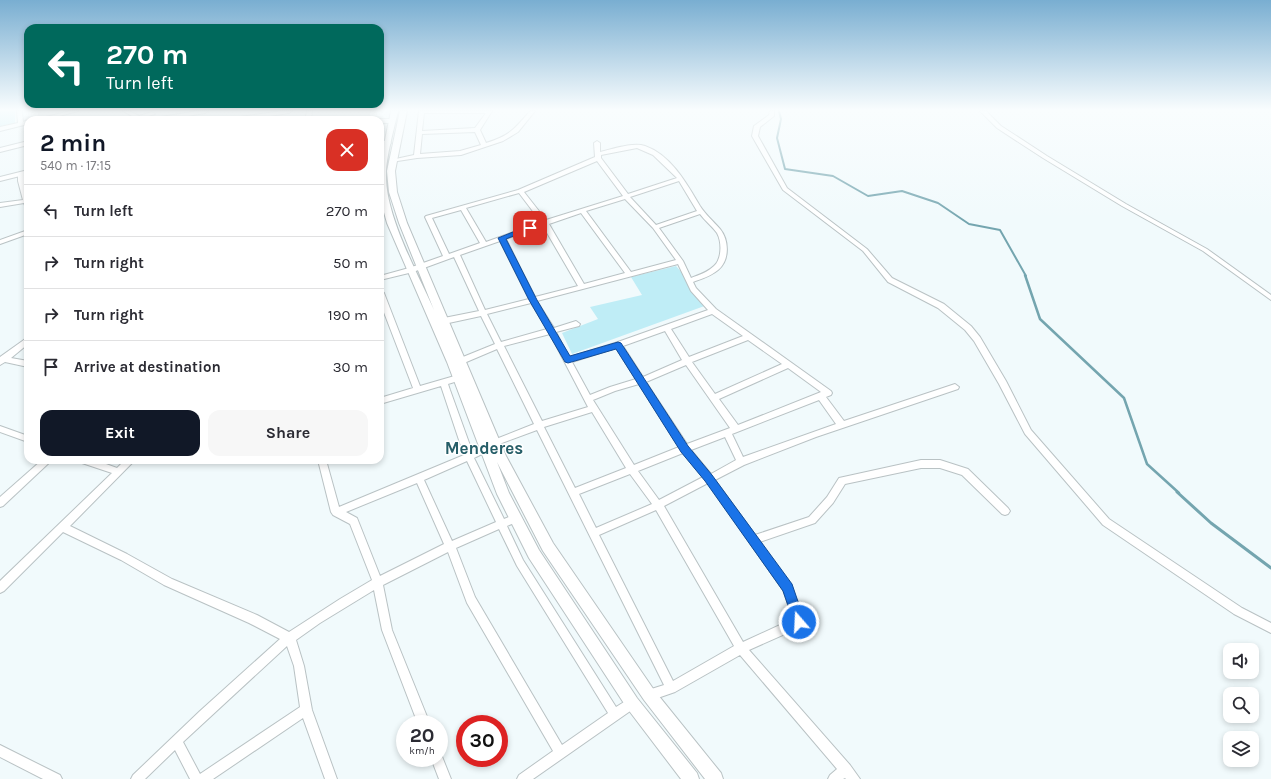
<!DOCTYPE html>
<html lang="en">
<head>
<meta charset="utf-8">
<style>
  body { margin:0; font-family:Karla,sans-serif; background:#f7f7f7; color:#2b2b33; height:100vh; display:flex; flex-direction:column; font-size:15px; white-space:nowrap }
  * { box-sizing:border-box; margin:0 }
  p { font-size:13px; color:#7c7c81 }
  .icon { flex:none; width:22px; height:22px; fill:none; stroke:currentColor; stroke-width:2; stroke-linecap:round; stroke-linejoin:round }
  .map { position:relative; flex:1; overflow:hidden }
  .side { position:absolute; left:24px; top:116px; width:360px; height:348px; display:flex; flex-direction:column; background:#fff; border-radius:12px; box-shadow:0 2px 6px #0003 }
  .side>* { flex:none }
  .banner { position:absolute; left:24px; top:24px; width:360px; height:84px; border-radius:12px; box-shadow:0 2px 6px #0003; background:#00695c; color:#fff; overflow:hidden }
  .controls { position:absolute; left:1223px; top:643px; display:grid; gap:8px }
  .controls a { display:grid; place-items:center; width:36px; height:36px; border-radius:8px; background:#fff; box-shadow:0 2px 6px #0003; font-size:20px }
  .speed { position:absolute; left:396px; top:715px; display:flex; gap:8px; font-size:20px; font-weight:700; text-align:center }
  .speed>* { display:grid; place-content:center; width:52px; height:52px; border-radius:50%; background:#fff; box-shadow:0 2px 6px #0003; line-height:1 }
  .speed small { font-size:10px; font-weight:400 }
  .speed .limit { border:6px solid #d22; background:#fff; color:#111 }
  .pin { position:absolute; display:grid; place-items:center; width:34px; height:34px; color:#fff; margin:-17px; border-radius:8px; box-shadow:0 2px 6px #0006 }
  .me { position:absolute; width:44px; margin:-22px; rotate:341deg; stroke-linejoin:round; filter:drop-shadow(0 0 3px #0008) }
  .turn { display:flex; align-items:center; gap:14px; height:84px; padding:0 16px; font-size:18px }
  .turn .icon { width:52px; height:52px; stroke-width:2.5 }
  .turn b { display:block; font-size:28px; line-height:34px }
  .round { display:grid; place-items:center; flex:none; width:42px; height:42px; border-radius:12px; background:#f7f7f7 }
  .head { display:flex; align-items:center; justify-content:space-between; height:68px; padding:0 16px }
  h1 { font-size:24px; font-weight:700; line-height:30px; color:#111827 }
  .cta { display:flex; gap:8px; margin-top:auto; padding:8px 16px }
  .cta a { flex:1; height:46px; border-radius:12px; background:#111827; color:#fff; font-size:16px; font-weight:700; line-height:46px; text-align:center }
  .cta a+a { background:#f7f7f7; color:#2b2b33 }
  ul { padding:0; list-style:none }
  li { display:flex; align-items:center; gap:12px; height:52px; padding:0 16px; border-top:1px solid #e1e1e2 }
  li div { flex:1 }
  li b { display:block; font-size:15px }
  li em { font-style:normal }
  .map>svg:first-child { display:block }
  .green { fill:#bfedf6 }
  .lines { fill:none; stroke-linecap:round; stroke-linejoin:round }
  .stream-far2 { stroke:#74a5af; stroke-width:2 }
  .stream-far1 { stroke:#74a5af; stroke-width:2.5 }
  .stream { stroke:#74a5af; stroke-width:3 }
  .street-casing { stroke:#b9c2c4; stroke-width:2 }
  .secondary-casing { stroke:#b9c2c4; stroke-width:2 }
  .street { fill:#fff; fill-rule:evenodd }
  .secondary { fill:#fff; fill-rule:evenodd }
  .route { fill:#1a73e8; stroke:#114b97 }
  .labels { text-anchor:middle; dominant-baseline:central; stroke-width:3; stroke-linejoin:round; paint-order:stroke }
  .district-label { font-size:17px; font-weight:bold; fill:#265e68; stroke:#fff }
</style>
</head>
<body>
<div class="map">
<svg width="1271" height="779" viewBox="0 0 1271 779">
  <rect width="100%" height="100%" fill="#f1fafc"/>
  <!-- green -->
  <g class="green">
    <polygon points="0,111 15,111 15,123 0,127"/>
    <polygon points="676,266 710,304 572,354 562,333 598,319 590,307 642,295 631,277"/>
  </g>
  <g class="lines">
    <!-- stream-far2 -->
    <polyline class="stream-far2" points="779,111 781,119 777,138 785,169 833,176 868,196 902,191 938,203 969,224 1000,230 1026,276"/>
    <!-- stream-far1 -->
    <polyline class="stream-far1" points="1025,275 1040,319 1124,398 1147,464 1179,493"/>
    <!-- stream -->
    <polyline class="stream" points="1177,492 1211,523 1271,568"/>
    <!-- street casing -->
    <g class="street-casing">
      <g id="street">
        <polygon points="17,111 22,111 23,122 28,120 28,124 0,131 0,127 18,123"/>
        <polygon points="70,111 78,111 44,120 34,120"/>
        <polygon points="123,111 129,111 139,116 152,112 155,114 135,120 126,120 134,117"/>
        <polygon points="198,111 208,111 205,113 164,120 152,120 155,118"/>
        <polygon points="282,111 292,111 289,113 243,120 230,120 233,118"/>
        <polygon points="307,111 312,111 311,120 305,120"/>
        <path d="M419,111H492L480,130L486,143C510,135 514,130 530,111H535L518,132L503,141L461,155L417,158L391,162V160L414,155ZM424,113H486L475,128L422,131ZM475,132L481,145L460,151L420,154L422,134Z"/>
        <polygon points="770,111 774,111 774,116 760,127 758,136 787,188 867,249 892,278 944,304 971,326 980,337 1006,381 1031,430 1109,519 1242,608 1271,623 1271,633 1234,614 1103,525 1025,434 999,384 974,341 965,330 938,308 888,282 863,251 783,190 752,136 754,126 769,115"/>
        <polygon points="980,111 986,111 1001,126 1047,156 1126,204 1207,249 1271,295 1271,300 1203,251 1122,206 1043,158 997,128"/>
        <polygon points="380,119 392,119 395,121 392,123 380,123 380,120 378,120"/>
        <polygon points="28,141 28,145 0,152 0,148"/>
        <polygon points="380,141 388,141 391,143 388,145 380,145"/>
        <path d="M597,141L600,143V152C613,149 633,142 645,146C671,155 687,184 700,206C705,214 713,221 720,229C729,240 730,260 718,270C711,276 701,279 693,282L696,288L716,309L831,391L832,393L831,395L826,397L844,421L955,384L959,387L958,389L816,437L744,465L715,480L755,535L809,517L827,497L839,478L921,460H940L968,469L1008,508L1010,511L1008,514L1005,515L1002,514L962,475L940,468H921L845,484L833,503L815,523L760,542L791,585L804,622L803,626L749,650L850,765L860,779H846L845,778L843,779H828L830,775L837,769L740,655L675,692L649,701L645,699L643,695L645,691L664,685L537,430L494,446L491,445L490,443L491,441L534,424L497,349L464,363L461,364L457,361L458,359L495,344L481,316L444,324L440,321L444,318L479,311L454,257L413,272L380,280V276L409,268L443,256L425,217L426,216L518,190L595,157L594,143ZM637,148L653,155L677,178L628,194L601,158V155ZM597,161L623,196L546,220L524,192ZM679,181L697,211L656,225L630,197ZM519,193L541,222L486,242L466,208ZM625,199L653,228L676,260L631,272L586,211ZM461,210L480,243L449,254L432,218ZM581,213L625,273L584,284L549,224ZM700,214C705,221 712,226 717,233C722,242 722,259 714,266C708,272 699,275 691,278L683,261L659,228ZM543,226L578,286L535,297L506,239ZM500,241L529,299L485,310L460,255ZM678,264L691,291L708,310L615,343L569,357L556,332L579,326L580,324L576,321L554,328L537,301ZM531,303L547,329L501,342L487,314ZM712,314L743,336L689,357L671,329ZM665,331L682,360L643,377L623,346ZM550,334L588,407L542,421L504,346ZM748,340L782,364L715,394L692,362ZM616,348L636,379L610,387L590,395L572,362ZM686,365L730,428L687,444L646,382ZM788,368L821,392L738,425L719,399ZM639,384L679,447L634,465L593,400L615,391ZM819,400L836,424L743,457L732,434ZM592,412L626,468L575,488L544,427ZM725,437L736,460L711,474L691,450ZM683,453L703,477L659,500L638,471ZM630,474L652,504L596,528L579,494ZM708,483L783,590L793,619L743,642L664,506ZM656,510L734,646L673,681L599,535Z"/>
        <polygon points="28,163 28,170 25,170 25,165"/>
        <polygon points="21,172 24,174 24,181 28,196 28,209 26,208 24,203 0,207 0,203 23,200 18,181 18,174"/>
        <polygon points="28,230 28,234 0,244 0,240"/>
        <path d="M380,291L384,293L420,386L458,375L461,376L462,378L461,380L448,384L450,390L472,451L485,446L488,447L489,449L488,451L474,458L504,519L516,514L519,515L521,518L519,521L507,526L523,560L616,707L632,697L636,699L638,703L636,707L533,779H517L519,775L553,751L467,603L448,552L383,585L392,630L430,724H418L382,630L374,590L320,623L296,640L304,666L312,710L337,779H325L303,718L213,779H190L175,750L145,779H131L133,775L200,711L280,639L249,623L164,585L121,560L63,532L4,591L0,593V581L112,473L82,463L81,460H95L117,468L125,460H135L70,526L127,554L172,579L257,615L289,632L340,599L372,580L350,524L333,515L331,512L318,460H326L339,507L464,455L441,386L380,404V398L413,388L380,302ZM467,461L496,522L452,541L424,480ZM417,483L444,544L380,576L357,518L346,512ZM499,529L517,566L608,713L562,745L475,597L456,548ZM287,646L294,666L300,707L200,774L183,742Z"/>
        <polygon points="28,337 28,344 11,358 28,361 28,367 5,362 0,365 0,357"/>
        <polygon points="0,426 28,436 28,442 0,432"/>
        <polygon points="42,460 52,460 3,506 0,507 0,497"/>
        <polygon points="0,745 60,775 62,779 43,779 0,757"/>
        <polygon points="439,753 441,754 451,779 439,779 431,758 439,758"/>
      </g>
    </g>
    <!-- secondary casing -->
    <g class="secondary-casing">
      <g id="secondary">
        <path d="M391,111H398C394,129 386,157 386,174C385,215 417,272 434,310L399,223L389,192L387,171L400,111H407L395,171L397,192L407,223L506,456L553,543L654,690L721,773L723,779H705L644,700L543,551L497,462L509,493L539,550L637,698L697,773L699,779H681L627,708L529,558L497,494L447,362L387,223L380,198V164Z"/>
        <polygon points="28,170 28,174 0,181 0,177"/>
      </g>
    </g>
    <!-- street -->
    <use href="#street" class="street"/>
    <!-- secondary -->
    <use href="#secondary" class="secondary"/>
  </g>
  <!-- sky -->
  <linearGradient id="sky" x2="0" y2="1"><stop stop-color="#79aed1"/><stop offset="0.5" stop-color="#f9fdfe"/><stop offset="1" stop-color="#f9fdfe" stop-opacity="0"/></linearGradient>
  <rect width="1271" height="220" fill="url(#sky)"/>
  <!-- route -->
  <polygon class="route" points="528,226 530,226 534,228 506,239 537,300 570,356 618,342 621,343 688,446 712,475 792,584 805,622 803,626 799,628 795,626 783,591 705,481 681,452 616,349 568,363 565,362 529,300 498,238"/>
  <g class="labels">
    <!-- district labels -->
    <g class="district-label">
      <text x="484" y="448">Menderes</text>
    </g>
  </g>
</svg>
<div class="controls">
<a><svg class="icon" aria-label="sound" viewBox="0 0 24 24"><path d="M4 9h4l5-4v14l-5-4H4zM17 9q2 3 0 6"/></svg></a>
<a><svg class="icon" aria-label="search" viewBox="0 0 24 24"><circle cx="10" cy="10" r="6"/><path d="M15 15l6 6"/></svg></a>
<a><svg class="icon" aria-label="layers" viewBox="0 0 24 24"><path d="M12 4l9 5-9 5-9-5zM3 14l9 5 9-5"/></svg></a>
</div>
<div class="speed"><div>20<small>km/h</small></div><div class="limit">30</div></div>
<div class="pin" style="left:530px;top:228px;background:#d93025"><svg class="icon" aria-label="arrive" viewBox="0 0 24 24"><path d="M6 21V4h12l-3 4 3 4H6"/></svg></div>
<svg class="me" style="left:799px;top:622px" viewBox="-20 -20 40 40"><circle r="17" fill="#1a73e8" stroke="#fff" stroke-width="3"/><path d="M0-11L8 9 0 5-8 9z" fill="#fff"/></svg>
<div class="banner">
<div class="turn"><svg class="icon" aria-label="left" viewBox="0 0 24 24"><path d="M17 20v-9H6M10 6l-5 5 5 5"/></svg><div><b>270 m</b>Turn left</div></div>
</div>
<section class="side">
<div class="head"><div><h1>2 min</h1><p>540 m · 17:15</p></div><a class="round" style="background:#d93025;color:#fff"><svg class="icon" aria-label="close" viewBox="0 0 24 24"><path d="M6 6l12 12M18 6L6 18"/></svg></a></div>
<ul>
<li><svg class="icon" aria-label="left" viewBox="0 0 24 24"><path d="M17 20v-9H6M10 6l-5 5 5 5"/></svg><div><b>Turn left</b></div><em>270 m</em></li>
<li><svg class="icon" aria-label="right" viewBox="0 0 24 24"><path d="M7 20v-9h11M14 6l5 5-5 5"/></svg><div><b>Turn right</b></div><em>50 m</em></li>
<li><svg class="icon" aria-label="right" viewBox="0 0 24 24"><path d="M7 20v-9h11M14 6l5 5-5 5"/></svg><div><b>Turn right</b></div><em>190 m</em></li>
<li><svg class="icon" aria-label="arrive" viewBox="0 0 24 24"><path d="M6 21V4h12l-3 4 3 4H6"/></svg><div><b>Arrive at destination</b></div><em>30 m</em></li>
</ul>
<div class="cta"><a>Exit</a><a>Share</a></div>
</section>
</div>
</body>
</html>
